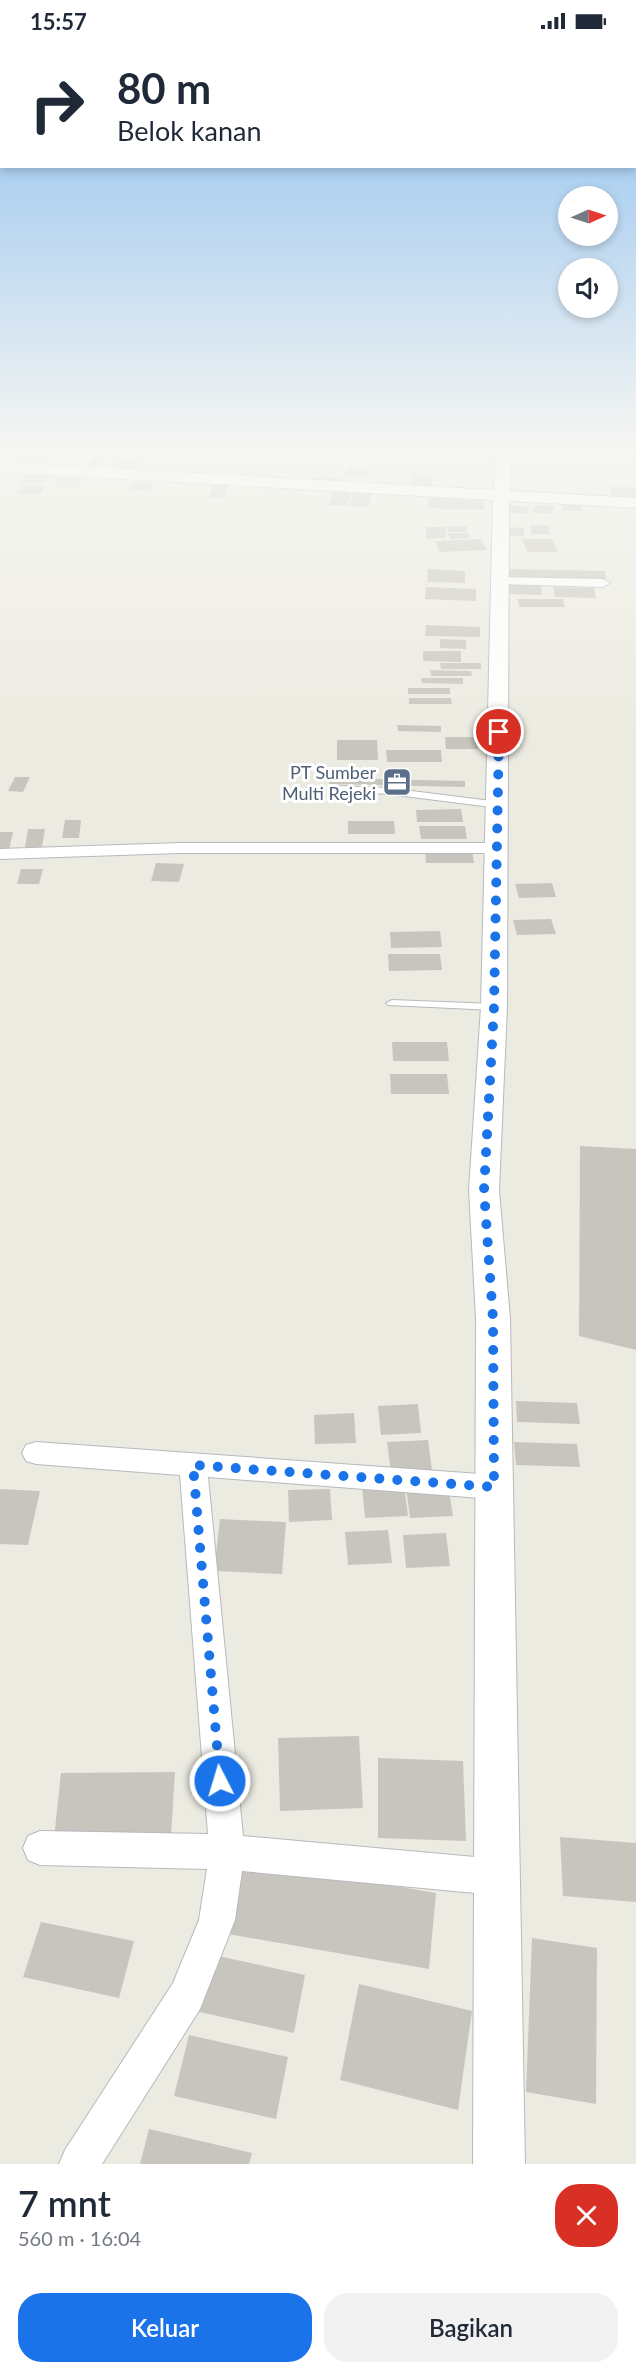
<!DOCTYPE html>
<html lang="id">
<head>
<meta charset="utf-8">
<style>
  body { margin:0; font-family:Lato,sans-serif; background:#f2f2f3; color:#1f2937; height:100vh; display:flex; flex-direction:column; font-size:22px; white-space:nowrap }
  * { box-sizing:border-box; margin:0 }
  p { font-size:20px; color:#747a83 }
  .icon { flex:none; width:33px; height:33px; fill:none; stroke:currentColor; stroke-width:2; stroke-linecap:round; stroke-linejoin:round }
  .map { position:relative; height:2122px; overflow:hidden }
  .panel { display:flex; flex-direction:column; background:#fff; flex:1 }
  .panel>* { flex:none }
  .top-card { position:absolute; left:0px; top:0px; width:636px; height:126px; box-shadow:0 3px 9px #0003; background:#fff; color:#1f2937; overflow:hidden }
  .needle { width:39px; rotate:87deg }
  .controls { position:absolute; left:558px; top:144px; display:grid; gap:12px }
  .controls a { display:grid; place-items:center; width:60px; height:60px; border-radius:50%; background:#fff; box-shadow:0 3px 9px #0003; font-size:30px }
  .pin { position:absolute; display:grid; place-items:center; width:51px; height:51px; color:#fff; margin:-26px; border:3px solid #fff; border-radius:50%; box-shadow:0 2px 6px #0007 }
  .me { position:absolute; width:66px; margin:-33px; rotate:355deg; stroke-linejoin:round; filter:drop-shadow(0 0 4px #0008) }
  .turn { display:flex; align-items:center; gap:21px; height:126px; padding:0 18px; font-size:27px }
  .turn .icon { width:78px; height:78px; stroke-width:2.5 }
  .turn b { display:block; font-size:42px; line-height:51px }
  .round { display:grid; place-items:center; flex:none; width:63px; height:63px; border-radius:24px; background:#f2f2f3 }
  .summary { display:flex; align-items:center; justify-content:space-between; height:102px; padding:0 18px }
  h1 { font-size:36px; font-weight:600; line-height:45px }
  .action { display:flex; gap:12px; margin-top:auto; padding:12px 18px }
  .action a { flex:1; height:69px; border-radius:24px; background:#1a73e8; color:#fff; font-size:24px; font-weight:600; line-height:69px; text-align:center }
  .action a+a { background:#f2f2f3; color:#1f2937 }
  .status { display:flex; justify-content:space-between; align-items:center; height:42px; padding:0 30px; background:#fff; direction:ltr }
  .status svg { height:16px; fill:currentColor }
  .map>svg:first-child { display:block }
  .building { fill:#c8c5be }
  .lines { fill:none; stroke-linecap:round; stroke-linejoin:round }
  .service-casing { stroke:#b7b9be; stroke-width:2 }
  .minor-casing { stroke:#b7b9be; stroke-width:2 }
  .tertiary-casing { stroke:#b7b9be; stroke-width:2 }
  .service { fill:#fff; fill-rule:evenodd }
  .minor { fill:#fff; fill-rule:evenodd }
  .tertiary { fill:#fff; fill-rule:evenodd }
  .route { stroke:#1a73e8; stroke-width:10; stroke-dasharray:0 18 }
  .labels { text-anchor:middle; dominant-baseline:central; stroke-width:6; stroke-linejoin:round; paint-order:stroke }
  .far-service-label { font-size:18px; fill:#4e5e75; stroke:#fff; text-anchor:end }
</style>
</head>
<body>
<div class="status"><b>15:57</b><svg viewBox="0 0 49 12"><path d="M0 12V9h3v3zM5 12V6h3v6zM10 12V3h3v9zM15 12V0h3v12zM26 1h20v11H26zM47 4h2v5h-2z"/></svg></div>
<div class="map">
<svg width="636" height="2122" viewBox="0 0 636 2122">
  <rect width="100%" height="100%" fill="#ecebe1"/>
  <!-- building -->
  <g class="building">
    <polygon points="445,403 495,403 496,408 445,407"/>
    <polygon points="95,410 107,410 97,426 85,426"/>
    <polygon points="119,419 142,420 135,429 112,428"/>
    <polygon points="349,425 371,426 367,435 345,434"/>
    <polygon points="27,430 50,431 44,441 20,440"/>
    <polygon points="414,431 433,432 431,444 411,443"/>
    <polygon points="60,435 84,436 78,446 54,445"/>
    <polygon points="315,435 343,436 341,442 313,441"/>
    <polygon points="134,440 154,441 149,449 130,448"/>
    <polygon points="214,442 229,442 224,456 209,456"/>
    <polygon points="22,443 46,444 40,453 15,452"/>
    <polygon points="610,445 635,445 636,457 612,456"/>
    <polygon points="334,450 351,451 347,464 328,463"/>
    <polygon points="354,451 372,452 368,465 349,464"/>
    <polygon points="429,452 484,455 484,468 427,466"/>
    <polygon points="564,460 583,462 581,469 562,468"/>
    <polygon points="510,463 529,465 526,472 508,470"/>
    <polygon points="535,463 554,464 552,472 533,470"/>
    <polygon points="531,483 549,484 550,492 531,492"/>
    <polygon points="466,484 468,490 448,490 447,485"/>
    <polygon points="426,485 446,485 446,496 426,497"/>
    <polygon points="505,485 524,486 524,494 505,493"/>
    <polygon points="448,491 468,491 470,496 450,497"/>
    <polygon points="481,497 487,508 440,510 435,499"/>
    <polygon points="522,497 552,497 558,510 527,510"/>
    <polygon points="428,527 465,529 465,541 427,540"/>
    <polygon points="508,527 605,529 606,537 509,535"/>
    <polygon points="505,542 541,543 542,553 506,552"/>
    <polygon points="426,545 476,547 476,559 425,557"/>
    <polygon points="553,545 594,546 596,556 555,555"/>
    <polygon points="518,557 563,557 565,565 519,565"/>
    <polygon points="426,583 480,585 480,595 425,594"/>
    <polygon points="440,597 466,598 466,607 440,606"/>
    <polygon points="423,609 461,609 461,620 423,619"/>
    <polygon points="440,621 481,621 481,627 441,627"/>
    <polygon points="430,628 471,629 472,634 431,634"/>
    <polygon points="421,636 463,636 463,642 422,641"/>
    <rect x="408" y="646" width="42" height="6"/>
    <polygon points="409,656 451,656 452,662 409,662"/>
    <polygon points="397,683 441,684 441,690 398,689"/>
    <polygon points="445,695 477,695 478,707 446,707"/>
    <polygon points="337,698 377,698 378,718 337,718"/>
    <polygon points="386,708 441,708 442,720 387,720"/>
    <polygon points="15,735 30,735 23,750 8,749"/>
    <polygon points="329,736 465,739 465,745 329,742"/>
    <polygon points="461,767 463,780 417,780 416,768"/>
    <polygon points="65,778 81,778 79,796 62,796"/>
    <polygon points="348,779 394,779 395,792 348,792"/>
    <polygon points="419,784 465,784 467,797 421,797"/>
    <polygon points="28,787 45,787 42,805 25,805"/>
    <polygon points="0,790 13,790 9,808 0,808"/>
    <polygon points="425,807 472,807 474,821 426,821"/>
    <polygon points="156,821 184,822 179,840 151,839"/>
    <polygon points="21,827 43,827 39,842 17,842"/>
    <polygon points="552,841 556,855 519,856 515,842"/>
    <polygon points="551,877 556,892 517,893 513,878"/>
    <polygon points="440,889 442,905 391,906 390,890"/>
    <polygon points="388,912 440,912 442,928 389,929"/>
    <polygon points="392,1000 447,1000 449,1019 393,1019"/>
    <polygon points="390,1032 447,1032 449,1052 391,1052"/>
    <polygon points="580,1104 636,1107 636,1308 579,1294"/>
    <polygon points="516,1359 577,1361 580,1382 517,1380"/>
    <polygon points="418,1362 421,1391 381,1393 378,1364"/>
    <polygon points="354,1371 356,1401 315,1402 314,1373"/>
    <polygon points="428,1398 432,1428 391,1430 387,1400"/>
    <polygon points="514,1400 577,1402 580,1425 516,1423"/>
    <polygon points="404,1442 408,1474 365,1476 362,1444"/>
    <polygon points="448,1443 453,1474 410,1476 406,1445"/>
    <polygon points="0,1447 40,1449 28,1503 0,1502"/>
    <polygon points="330,1447 332,1478 289,1480 288,1448"/>
    <polygon points="220,1477 286,1480 282,1532 214,1529"/>
    <polygon points="388,1488 392,1521 348,1523 345,1490"/>
    <polygon points="446,1491 450,1524 406,1526 403,1493"/>
    <polygon points="359,1694 363,1766 280,1769 278,1696"/>
    <polygon points="378,1716 463,1719 466,1799 378,1796"/>
    <polygon points="175,1730 171,1794 54,1796 61,1731"/>
    <polygon points="560,1795 636,1801 636,1860 563,1854"/>
    <polygon points="236,1817 436,1851 429,1927 222,1891"/>
    <polygon points="41,1880 134,1899 119,1956 23,1935"/>
    <polygon points="532,1896 597,1906 596,2062 526,2050"/>
    <polygon points="209,1912 305,1933 294,1991 195,1969"/>
    <polygon points="359,1942 472,1969 458,2068 340,2038"/>
    <polygon points="189,1993 288,2015 276,2077 174,2054"/>
    <polygon points="149,2087 252,2111 249,2122 140,2122"/>
  </g>
  <g class="lines">
    <!-- service casing -->
    <g class="service-casing">
      <g id="service">
        <polygon points="336,744 388,746 499,760 504,763 499,766 388,752 333,749 333,745"/>
        <polygon points="392,958 494,962 500,965 494,968 388,963 386,961"/>
      </g>
    </g>
    <!-- minor casing -->
    <g class="minor-casing">
      <g id="minor">
        <polygon points="91,404 101,406 82,433 74,433 72,430"/>
        <polygon points="501,535 603,537 610,541 603,545 496,542 496,536"/>
        <polygon points="180,801 498,801 507,806 498,811 180,811 0,817 0,807"/>
        <polygon points="36,1400 494,1433 504,1437 508,1445 504,1453 494,1457 208,1435 243,1794 497,1817 510,1822 515,1835 510,1848 497,1853 242,1829 235,1878 200,1967 102,2122 59,2122 65,2108 173,1941 199,1878 207,1827 40,1823 28,1818 23,1806 28,1794 40,1789 208,1792 180,1433 36,1422 26,1419 22,1411 26,1403"/>
      </g>
    </g>
    <!-- tertiary casing -->
    <g class="tertiary-casing">
      <polygon id="tertiary" points="497,403 511,403 510,449 636,456 636,466 509,459 507,965 499,1148 510,1277 525,2122 473,2122 476,1277 469,1148 481,965 493,458 0,430 0,420 494,448"/>
    </g>
    <!-- service -->
    <use href="#service" class="service"/>
    <!-- minor -->
    <use href="#minor" class="minor"/>
    <!-- tertiary -->
    <use href="#tertiary" class="tertiary"/>
  </g>
  <!-- sky -->
  <linearGradient id="sky" x2="0" y2="1"><stop stop-color="#8bbef0"/><stop offset="0.58" stop-color="#f6f6f2"/><stop offset="1" stop-color="#f6f6f2" stop-opacity="0"/></linearGradient>
  <rect width="636" height="700" fill="url(#sky)"/>
  <g class="lines">
    <!-- route -->
    <polyline class="route" points="220,1739 193,1423 494,1445 493,1277 484,1148 494,965 499,690"/>
  </g>
  <!-- icons -->
  <defs>
    <g id="office-square" transform="scale(1.5)"><rect x="-9" y="-9" width="18" height="18" rx="4" fill="#5c6f8a" stroke="#fff"/><path d="M-6-3h4V-5.5h4V-3h4V5H-6ZM-1-4.5V-3h2v-1.5ZM-6 0V1H6V0Z" fill="#fff"/></g>
  </defs>
  <g fill-rule="evenodd">
    <use href="#office-square" x="397" y="740"/>
  </g>
  <g class="labels">
    <!-- far-service labels -->
    <g class="far-service-label">
      <text x="376" y="730">PT Sumber<tspan x="376" dy="21">Multi Rejeki</tspan></text>
    </g>
  </g>
</svg>
<div class="controls">
<a><svg class="needle" viewBox="-14 -14 28 28"><path d="M0-13l5 13h-10z" fill="#e53935"/><path d="M0 13l5-13h-10z" fill="#747a83"/></svg></a>
<a><svg class="icon" aria-label="sound" viewBox="0 0 24 24"><path d="M4 9h4l5-4v14l-5-4H4zM17 9q2 3 0 6"/></svg></a>
</div>
<div class="pin" style="left:499px;top:690px;background:#d93025"><svg class="icon" aria-label="arrive" viewBox="0 0 24 24"><path d="M6 21V4h12l-3 4 3 4H6"/></svg></div>
<svg class="me" style="left:220px;top:1739px" viewBox="-20 -20 40 40"><circle r="17" fill="#1a73e8" stroke="#fff" stroke-width="3"/><path d="M0-11L8 9 0 5-8 9z" fill="#fff"/></svg>
<div class="top-card">
<div class="turn"><svg class="icon" aria-label="right" viewBox="0 0 24 24"><path d="M7 20v-9h11M14 6l5 5-5 5"/></svg><div><b>80 m</b>Belok kanan</div></div>
</div>
</div>
<section class="panel">
<div class="summary"><div><h1>7 mnt</h1><p>560 m · 16:04</p></div><a class="round" style="background:#d93025;color:#fff"><svg class="icon" aria-label="close" viewBox="0 0 24 24"><path d="M6 6l12 12M18 6L6 18"/></svg></a></div>
<div class="action"><a>Keluar</a><a>Bagikan</a></div>
</section>
</body>
</html>
